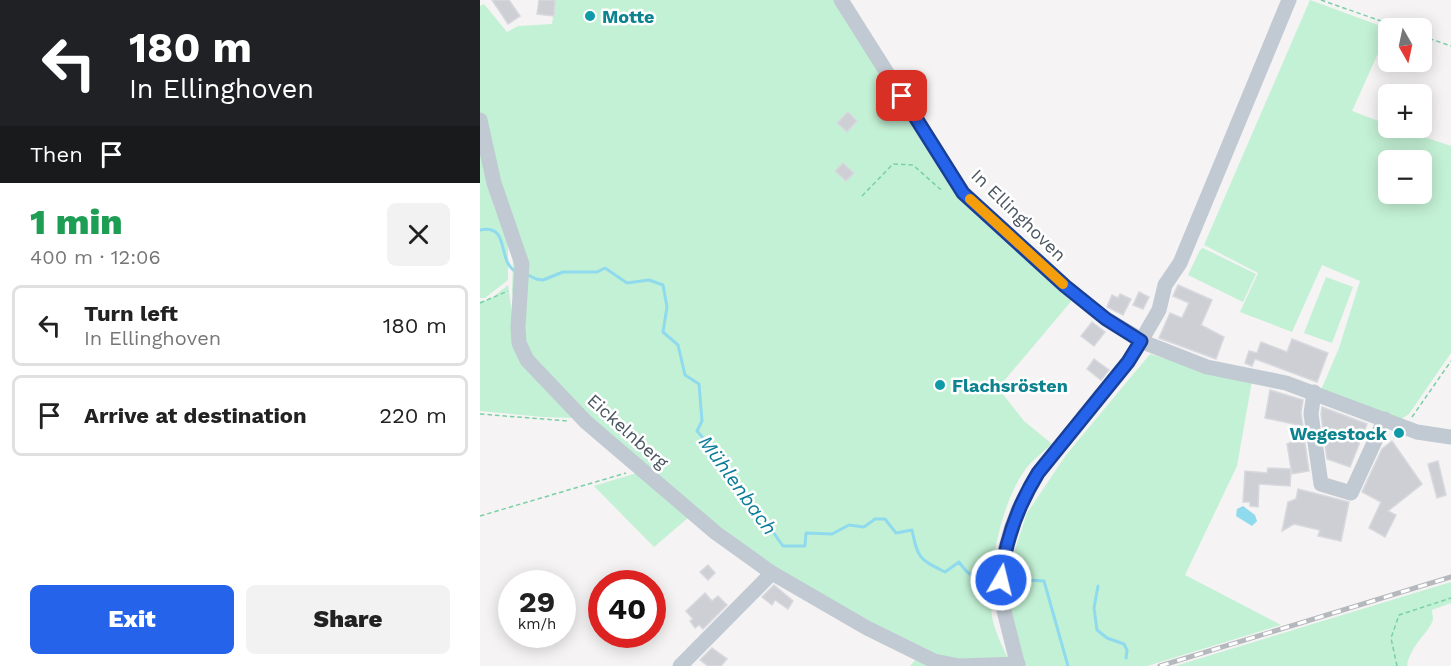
<!DOCTYPE html>
<html lang="en">
<head>
<meta charset="utf-8">
<style>
  body { margin:0; font-family:"Work Sans",sans-serif; background:#f2f2f2; color:#222; height:100vh; display:flex; flex-direction:column; font-size:22px; white-space:nowrap }
  * { box-sizing:border-box; margin:0 }
  p { font-size:20px; color:#767676 }
  .icon { flex:none; width:33px; height:33px; fill:none; stroke:currentColor; stroke-width:2; stroke-linecap:round; stroke-linejoin:round }
  .map { position:relative; flex:1; overflow:hidden }
  .panel { display:flex; flex-direction:column; background:#fff; width:480px }
  .panel>* { flex:none }
  .guide { background:#202124; color:#fff; overflow:hidden }
  .needle { width:39px; rotate:171deg }
  .controls { position:absolute; left:898px; top:18px; display:grid; gap:12px }
  .controls a { display:grid; place-items:center; width:54px; height:54px; border-radius:9px; background:#fff; box-shadow:0 3px 15px #0003; font-size:30px }
  .speed { position:absolute; left:18px; top:570px; display:flex; gap:12px; font-size:30px; font-weight:700; text-align:center }
  .speed>* { display:grid; place-content:center; width:78px; height:78px; border-radius:50%; background:#fff; box-shadow:0 3px 15px #0003; line-height:1 }
  .speed small { font-size:15px; font-weight:400 }
  .speed .limit { border:9px solid #d22; background:#fff; color:#111 }
  .pin { position:absolute; display:grid; place-items:center; width:51px; height:51px; color:#fff; margin:-26px; border-radius:12px; box-shadow:0 3px 9px #0006 }
  .me { position:absolute; width:66px; margin:-33px; rotate:8deg; stroke-linejoin:round; filter:drop-shadow(0 0 4px #0008) }
  .turn { display:flex; align-items:center; gap:21px; height:126px; padding:0 30px; font-size:27px }
  .turn .icon { width:78px; height:78px; stroke-width:2.5 }
  .turn b { display:block; font-size:42px; line-height:51px }
  .then { display:flex; align-items:center; height:57px; padding:0 30px; background:#0003; gap:12px; font-size:22px }
  .round { display:grid; place-items:center; flex:none; width:63px; height:63px; border-radius:9px; background:#f2f2f2 }
  .overview { display:flex; align-items:center; justify-content:space-between; height:102px; padding:0 30px }
  h1 { font-size:36px; font-weight:800; line-height:45px; color:#1e9e55 }
  .action { display:flex; gap:12px; margin-top:auto; padding:12px 30px }
  .action a { flex:1; height:69px; border-radius:9px; background:#2563eb; color:#fff; font-size:24px; font-weight:800; line-height:69px; text-align:center }
  .action a+a { background:#f2f2f2; color:#222 }
  ul { padding:0; list-style:none }
  li { display:flex; align-items:center; gap:18px; height:81px; margin:0 12px 9px; padding:0 18px; border:3px solid #e0e0e0; border-radius:9px }
  li div { flex:1 }
  li b { display:block; font-size:22px }
  li em { font-style:normal }
  main { display:flex; flex:1; min-height:0 }
  .map>svg:first-child { display:block }
  .green { fill:#c3f1d5; fill-rule:evenodd }
  .water { fill:#90daee }
  .lines { fill:none; stroke-linecap:round; stroke-linejoin:round }
  .stream { stroke:#90daee; stroke-width:3 }
  .building { fill:#cdcfd5; stroke:#d7d9de; stroke-width:1.5 }
  .path { stroke:#7ad0a6; stroke-width:1.5; stroke-dasharray:4.5 3; stroke-linecap:butt }
  .minor { stroke:#c1cad2; stroke-width:15 }
  .rail-casing { stroke:#b5b8bd; stroke-width:5 }
  .rail { stroke:#fff; stroke-width:3; stroke-dasharray:9; stroke-linecap:butt }
  .route-casing { stroke:#184099; stroke-width:15 }
  .route { stroke:#2563eb; stroke-width:10 }
  .slow { stroke:#f59e0b; stroke-width:10 }
  .culture-dot { fill:#0f9aa8; stroke:#fff; stroke-width:2 }
  .labels { text-anchor:middle; dominant-baseline:central; stroke-width:5; stroke-linejoin:round; paint-order:stroke }
  .culture-label { font-size:18px; font-weight:bold; fill:#0d838f; stroke:#fff; text-anchor:start }
  .street-label { font-size:18px; fill:#4a5661; stroke:#fff }
  .water-label { font-size:20px; font-style:italic; fill:#0c7c9b; stroke:#fff }
</style>
</head>
<body>
<main>
<section class="panel">
<div class="guide">
<div class="turn"><svg class="icon" aria-label="left" viewBox="0 0 24 24"><path d="M17 20v-9H6M10 6l-5 5 5 5"/></svg><div><b>180 m</b>In Ellinghoven</div></div>
<div class="then">Then<svg class="icon" aria-label="arrive" viewBox="0 0 24 24"><path d="M6 21V4h12l-3 4 3 4H6"/></svg></div>
</div>
<div class="overview"><div><h1>1 min</h1><p>400 m · 12:06</p></div><a class="round"><svg class="icon" aria-label="close" viewBox="0 0 24 24"><path d="M6 6l12 12M18 6L6 18"/></svg></a></div>
<ul>
<li><svg class="icon" aria-label="left" viewBox="0 0 24 24"><path d="M17 20v-9H6M10 6l-5 5 5 5"/></svg><div><b>Turn left</b><p>In Ellinghoven</p></div><em>180 m</em></li>
<li><svg class="icon" aria-label="arrive" viewBox="0 0 24 24"><path d="M6 21V4h12l-3 4 3 4H6"/></svg><div><b>Arrive at destination</b></div><em>220 m</em></li>
</ul>
<div class="action"><a>Exit</a><a>Share</a></div>
</section>
<div class="map">
<svg width="971" height="666" viewBox="0 0 971 666">
  <rect width="100%" height="100%" fill="#f5f3f3"/>
  <!-- green -->
  <g class="green">
    <path d="M75,0H355L470,183L594,298L518,388L544,421L572,444C564,451 555,458 548,466C521,498 501,589 515,628C519,641 526,654 532,666H430L438,657L242,533L52,366L37,322L32,291L33,257L0,132V6L4,4L27,32L38,26L72,24Z"/>
    <path d="M830,0L909,29L872,111L909,125V128H918L971,146V353L929,414L918,421L841,390L859,348L880,281L842,265L812,332L760,312L778,273L724,245ZM909,160H942V194H909Z"/>
    <polygon points="0,152 15,210 28,236 28,280 5,298 0,298"/>
    <polygon points="723,248 776,274 763,302 708,275 720,250"/>
    <polygon points="846,277 873,287 852,343 824,333"/>
    <polygon points="28,285 36,343 94,418 63,417 0,411 0,301 9,300"/>
    <polygon points="670,354 740,375 772,381 757,466 705,575 801,625 667,666 534,666 530,606 532,575 534,553 547,513 586,455"/>
    <polygon points="160,472 210,516 174,547 114,486"/>
    <path d="M971,582V603L952,610C952,613 953,616 953,619C950,632 930,645 927,666H695Z"/>
  </g>
  <!-- water -->
  <polygon class="water" points="763,506 775,515 777,521 772,526 756,516 757,509"/>
  <g class="lines">
    <!-- stream -->
    <g class="stream">
      <path d="M0,230C31,224 16,260 36,272"/>
      <path d="M48,275L56,279L63,280L83,272H117L125,268L147,283L169,280L183,285L187,307L183,332L198,345L205,375L219,384L222,421L217,431L237,454L303,546H325L326,533L352,534L369,525L384,527L395,519H405L416,533L432,530C438,559 439,559 465,572L479,562C487,573 492,579 506,577"/>
      <polyline points="531,579 564,581 588,666"/>
      <polyline points="618,586 614,608 617,630 627,638 644,644 647,650 646,658"/>
    </g>
  </g>
  <!-- building -->
  <g class="building">
    <polygon points="12,0 29,0 40,16 28,24"/>
    <polygon points="59,0 75,0 74,16 57,14"/>
    <polygon points="368,112 377,121 367,132 357,123"/>
    <polygon points="363,163 374,173 366,181 355,171"/>
    <polygon points="698,285 732,300 721,325 744,337 736,359 679,338 690,313 702,318 709,303 693,296"/>
    <polygon points="659,292 669,297 663,309 653,305"/>
    <polygon points="640,294 651,299 643,315 627,307 632,295 638,298"/>
    <polygon points="612,322 625,332 614,346 601,336"/>
    <polygon points="812,339 848,353 837,382 775,359 772,366 765,363 769,351 777,353 781,342 807,352"/>
    <polygon points="614,359 629,370 621,380 607,369"/>
    <polygon points="790,390 823,400 821,413 823,426 785,418"/>
    <polygon points="842,407 887,424 870,467 847,459 841,414"/>
    <polygon points="824,436 829,471 812,474 807,444"/>
    <polygon points="912,441 942,484 908,511 916,515 905,537 889,528 901,502 882,492 902,449"/>
    <polygon points="958,461 966,495 957,498 948,464"/>
    <polygon points="788,468 811,469 810,486 779,484 778,507 770,506 770,502 763,502 765,471 787,473"/>
    <polygon points="818,489 869,502 861,541 838,536 840,530 814,524 802,531 808,502 816,499"/>
    <polygon points="228,565 235,573 228,580 220,572"/>
    <polygon points="294,585 313,601 308,609 295,600 292,605 282,597"/>
    <polygon points="225,593 232,601 238,596 247,605 223,629 219,625 215,628 210,621 213,619 206,611"/>
    <polygon points="232,648 247,659 241,666 228,666 220,660"/>
  </g>
  <g class="lines">
    <!-- path -->
    <g class="path">
      <polyline points="841,0 921,28"/>
      <polyline points="942,36 971,46"/>
      <polyline points="382,196 413,164 433,165 460,189 464,190"/>
      <polyline points="0,303 28,291"/>
      <polyline points="0,414 88,421"/>
      <polyline points="932,417 971,361"/>
      <polyline points="0,516 146,473"/>
      <polyline points="917,666 911,638 919,615 971,598"/>
    </g>
    <!-- minor -->
    <g class="minor">
      <polyline points="361,0 483,193 585,286 626,319 668,344 727,367 806,383 937,432 971,437"/>
      <polyline points="0,120 14,183 42,264 38,327 39,343 47,360 106,422 236,533 292,573 387,628 454,661 479,666 538,664"/>
      <polyline points="834,392 831,414 841,484 871,493 905,419"/>
      <polyline points="200,666 292,573"/>
      <polyline points="538,666 521,599 521,580 523,558 531,529 539,508 558,473 648,362 661,341 679,310 685,285 700,263 809,0"/>
    </g>
    <!-- rail casing -->
    <g class="rail-casing">
      <polyline id="rail" points="680,666 971,577"/>
    </g>
    <!-- rail -->
    <use href="#rail" class="rail"/>
  </g>
  <g class="lines">
    <!-- route casing -->
    <g class="route-casing">
      <path id="route" d="M422,96L483,193L585,286L626,319L661,341L648,362L558,473C537,507 525,541 521,580"/>
    </g>
    <!-- route -->
    <use href="#route" class="route"/>
    <!-- slow -->
    <polyline class="slow" points="490,199 583,284"/>
  </g>
  <!-- markers -->
  <g class="culture-dot">
    <circle cx="110" cy="16" r="6"/>
    <circle cx="460" cy="385" r="6"/>
    <circle cx="919" cy="433" r="6"/>
  </g>
  <g class="labels">
    <!-- culture labels -->
    <g class="culture-label">
      <text x="122" y="16">Motte</text>
      <text x="472" y="385">Flachsrösten</text>
      <text x="907" y="433" text-anchor="end">Wegestock</text>
    </g>
    <!-- street labels -->
    <g class="street-label">
      <text transform="translate(539 215) rotate(44)">In Ellinghoven</text>
      <text transform="translate(148 431) rotate(42)">Eickelnberg</text>
    </g>
    <!-- water labels -->
    <g class="water-label">
      <text transform="translate(258 485) rotate(54)">Mühlenbach</text>
    </g>
  </g>
</svg>
<div class="controls">
<a><svg class="needle" viewBox="-14 -14 28 28"><path d="M0-13l5 13h-10z" fill="#e53935"/><path d="M0 13l5-13h-10z" fill="#767676"/></svg></a>
<a>+</a>
<a>−</a>
</div>
<div class="speed"><div>29<small>km/h</small></div><div class="limit">40</div></div>
<div class="pin" style="left:422px;top:96px;background:#d93025"><svg class="icon" aria-label="arrive" viewBox="0 0 24 24"><path d="M6 21V4h12l-3 4 3 4H6"/></svg></div>
<svg class="me" style="left:521px;top:580px" viewBox="-20 -20 40 40"><circle r="17" fill="#2563eb" stroke="#fff" stroke-width="3"/><path d="M0-11L8 9 0 5-8 9z" fill="#fff"/></svg>
</div>
</main>
</body>
</html>
